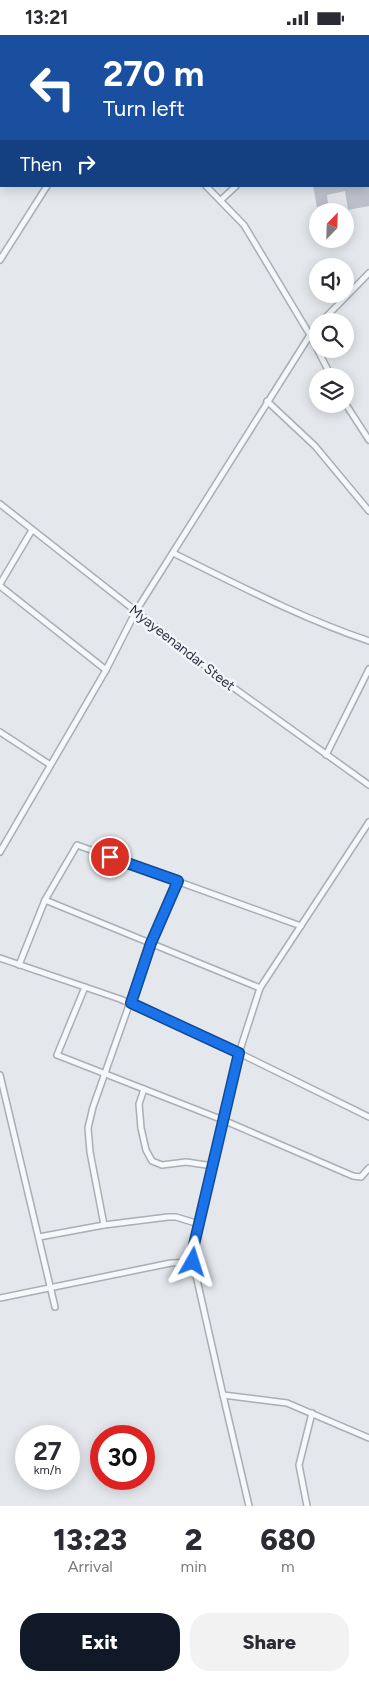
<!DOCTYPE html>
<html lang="en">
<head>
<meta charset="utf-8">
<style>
  body { margin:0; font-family:Figtree,sans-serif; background:#f2f2f3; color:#2b2b33; height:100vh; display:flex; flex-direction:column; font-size:19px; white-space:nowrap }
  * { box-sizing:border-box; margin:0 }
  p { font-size:16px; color:#7c7c81 }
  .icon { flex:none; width:28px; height:28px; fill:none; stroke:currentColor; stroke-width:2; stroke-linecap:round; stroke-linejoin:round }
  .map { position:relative; height:1471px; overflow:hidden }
  .panel { display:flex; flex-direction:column; background:#fff; flex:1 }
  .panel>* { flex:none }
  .top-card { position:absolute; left:0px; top:0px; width:370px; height:152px; box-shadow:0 2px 12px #0003; background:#1a4fa0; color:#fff; overflow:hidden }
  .needle { width:32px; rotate:23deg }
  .buttons { position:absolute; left:309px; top:168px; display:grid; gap:10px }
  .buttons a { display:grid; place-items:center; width:45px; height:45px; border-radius:50%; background:#fff; box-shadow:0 2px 12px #0003; font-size:25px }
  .speed { position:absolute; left:15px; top:1390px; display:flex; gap:10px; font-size:25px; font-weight:700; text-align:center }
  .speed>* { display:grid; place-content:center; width:65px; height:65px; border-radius:50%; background:#fff; box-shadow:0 2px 12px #0003; line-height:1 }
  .speed small { font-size:12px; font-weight:400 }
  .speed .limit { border:8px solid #d22; background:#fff; color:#111 }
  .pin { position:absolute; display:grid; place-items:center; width:42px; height:42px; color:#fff; margin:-21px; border:2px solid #fff; border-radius:50%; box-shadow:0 1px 5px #0007 }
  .me { position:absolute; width:55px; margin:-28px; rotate:6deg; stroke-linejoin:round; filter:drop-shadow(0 0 4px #0008) }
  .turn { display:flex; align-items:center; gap:18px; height:105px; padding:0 20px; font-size:22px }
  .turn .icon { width:65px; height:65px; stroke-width:2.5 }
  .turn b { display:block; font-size:35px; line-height:42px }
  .then { display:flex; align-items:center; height:48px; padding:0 20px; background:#0003; gap:10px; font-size:19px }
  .eta { display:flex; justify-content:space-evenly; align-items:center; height:85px; text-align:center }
  .eta b { font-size:30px; font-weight:800; line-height:35px }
  .primary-button { display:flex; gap:10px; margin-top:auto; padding:10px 20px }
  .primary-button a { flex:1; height:58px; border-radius:20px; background:#111827; color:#fff; font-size:20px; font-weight:800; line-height:58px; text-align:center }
  .primary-button a+a { background:#f2f2f3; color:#2b2b33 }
  .status { display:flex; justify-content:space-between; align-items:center; height:35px; padding:0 25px; background:#fff; direction:ltr }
  .status svg { height:14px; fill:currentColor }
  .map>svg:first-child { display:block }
  .building { fill:#bbc0ca }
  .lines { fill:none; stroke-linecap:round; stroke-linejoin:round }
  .street-casing { stroke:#a9aeb7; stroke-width:8 }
  .street { stroke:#f7f8fa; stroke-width:5 }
  .route-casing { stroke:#114b97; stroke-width:12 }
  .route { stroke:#1a73e8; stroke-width:9 }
  .labels { text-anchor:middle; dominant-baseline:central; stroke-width:5; stroke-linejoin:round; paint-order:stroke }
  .street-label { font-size:14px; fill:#2b3445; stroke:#f4f6f9 }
</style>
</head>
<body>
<div class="status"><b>13:21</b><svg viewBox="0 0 49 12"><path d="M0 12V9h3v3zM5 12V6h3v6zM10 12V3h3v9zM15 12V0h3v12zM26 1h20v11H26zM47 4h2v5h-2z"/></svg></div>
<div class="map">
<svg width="369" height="1471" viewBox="0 0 369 1471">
  <rect width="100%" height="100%" fill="#e4e7ec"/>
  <!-- building -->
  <polygon class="building" points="313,151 369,151 369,171 348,175 345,156 327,160 328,169 317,172"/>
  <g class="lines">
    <!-- street casing -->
    <g class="street-casing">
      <g id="street">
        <polyline points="142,1 142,0"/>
        <polyline points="206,151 244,190 310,300 331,341"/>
        <polyline points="221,165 236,151"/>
        <polyline points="0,225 47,151"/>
        <polyline points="322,286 369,238"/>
        <polyline points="267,366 315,411 369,476"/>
        <polyline points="345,368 369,405"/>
        <polyline points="0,469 227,648 369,750"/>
        <path d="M173,518C238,550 301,583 369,606"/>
        <polyline points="0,549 32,495"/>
        <polyline points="0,551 106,635"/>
        <polyline points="0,697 49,729"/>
        <polyline points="326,720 369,634"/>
        <polyline points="369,787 260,953 239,1018 193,1215 193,1227 223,1360 287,1368 369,1403"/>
        <polyline points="0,817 106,635 136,576 310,300 318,291"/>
        <polyline points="45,865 260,953"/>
        <polyline points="0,923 120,964 239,1018 369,1082"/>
        <polyline points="19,930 45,865 77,810 301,891"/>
        <polyline points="85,952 57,1020 223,1085 353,1141 361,1142 369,1133"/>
        <polyline points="0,1040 55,1272"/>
        <polyline points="144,1054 139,1069 141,1093 146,1115 152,1126 162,1130 186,1127 213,1131"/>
        <polyline points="104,1190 90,1117 88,1093 93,1072 151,908 178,847"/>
        <polyline points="39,1202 104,1190 168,1182 176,1182 199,1189"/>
        <polyline points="0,1263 171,1228 193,1227"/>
        <polyline points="223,1360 249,1471"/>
        <polyline points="307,1471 299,1430 312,1378"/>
      </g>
    </g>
    <!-- street -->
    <use href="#street" class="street"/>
  </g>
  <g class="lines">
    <!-- route casing -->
    <g class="route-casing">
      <polyline id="route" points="110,822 178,846 151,908 131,968 239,1018 193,1214 193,1227"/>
    </g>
    <!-- route -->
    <use href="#route" class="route"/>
  </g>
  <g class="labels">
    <!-- street labels -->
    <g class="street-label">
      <text transform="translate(182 613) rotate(38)">Myayeenandar Steet</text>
    </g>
  </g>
</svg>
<div class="buttons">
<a><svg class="needle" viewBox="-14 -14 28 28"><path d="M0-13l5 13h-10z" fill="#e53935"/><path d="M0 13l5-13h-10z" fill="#7c7c81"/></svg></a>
<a><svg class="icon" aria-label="sound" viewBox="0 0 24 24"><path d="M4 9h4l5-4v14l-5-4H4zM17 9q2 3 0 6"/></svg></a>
<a><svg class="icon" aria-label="search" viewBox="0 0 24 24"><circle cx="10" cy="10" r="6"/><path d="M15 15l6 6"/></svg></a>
<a><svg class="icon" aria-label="layers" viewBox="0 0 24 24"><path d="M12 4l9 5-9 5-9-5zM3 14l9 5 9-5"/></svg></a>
</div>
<div class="speed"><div>27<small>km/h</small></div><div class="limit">30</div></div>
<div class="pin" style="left:110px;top:822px;background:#d93025"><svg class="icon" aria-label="arrive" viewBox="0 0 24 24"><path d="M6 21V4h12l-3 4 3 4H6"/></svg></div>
<svg class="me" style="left:193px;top:1227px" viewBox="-20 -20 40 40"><path d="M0-17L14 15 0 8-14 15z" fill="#1a73e8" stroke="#fff" stroke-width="4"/></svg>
<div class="top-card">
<div class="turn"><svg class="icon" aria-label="left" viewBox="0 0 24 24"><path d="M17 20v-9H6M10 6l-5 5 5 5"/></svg><div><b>270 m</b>Turn left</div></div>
<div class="then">Then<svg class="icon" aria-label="right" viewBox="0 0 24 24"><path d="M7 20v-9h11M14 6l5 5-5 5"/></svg></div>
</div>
</div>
<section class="panel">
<div class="eta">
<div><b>13:23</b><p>Arrival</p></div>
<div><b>2</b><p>min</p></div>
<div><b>680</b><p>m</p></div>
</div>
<div class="primary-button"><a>Exit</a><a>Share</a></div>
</section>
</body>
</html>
